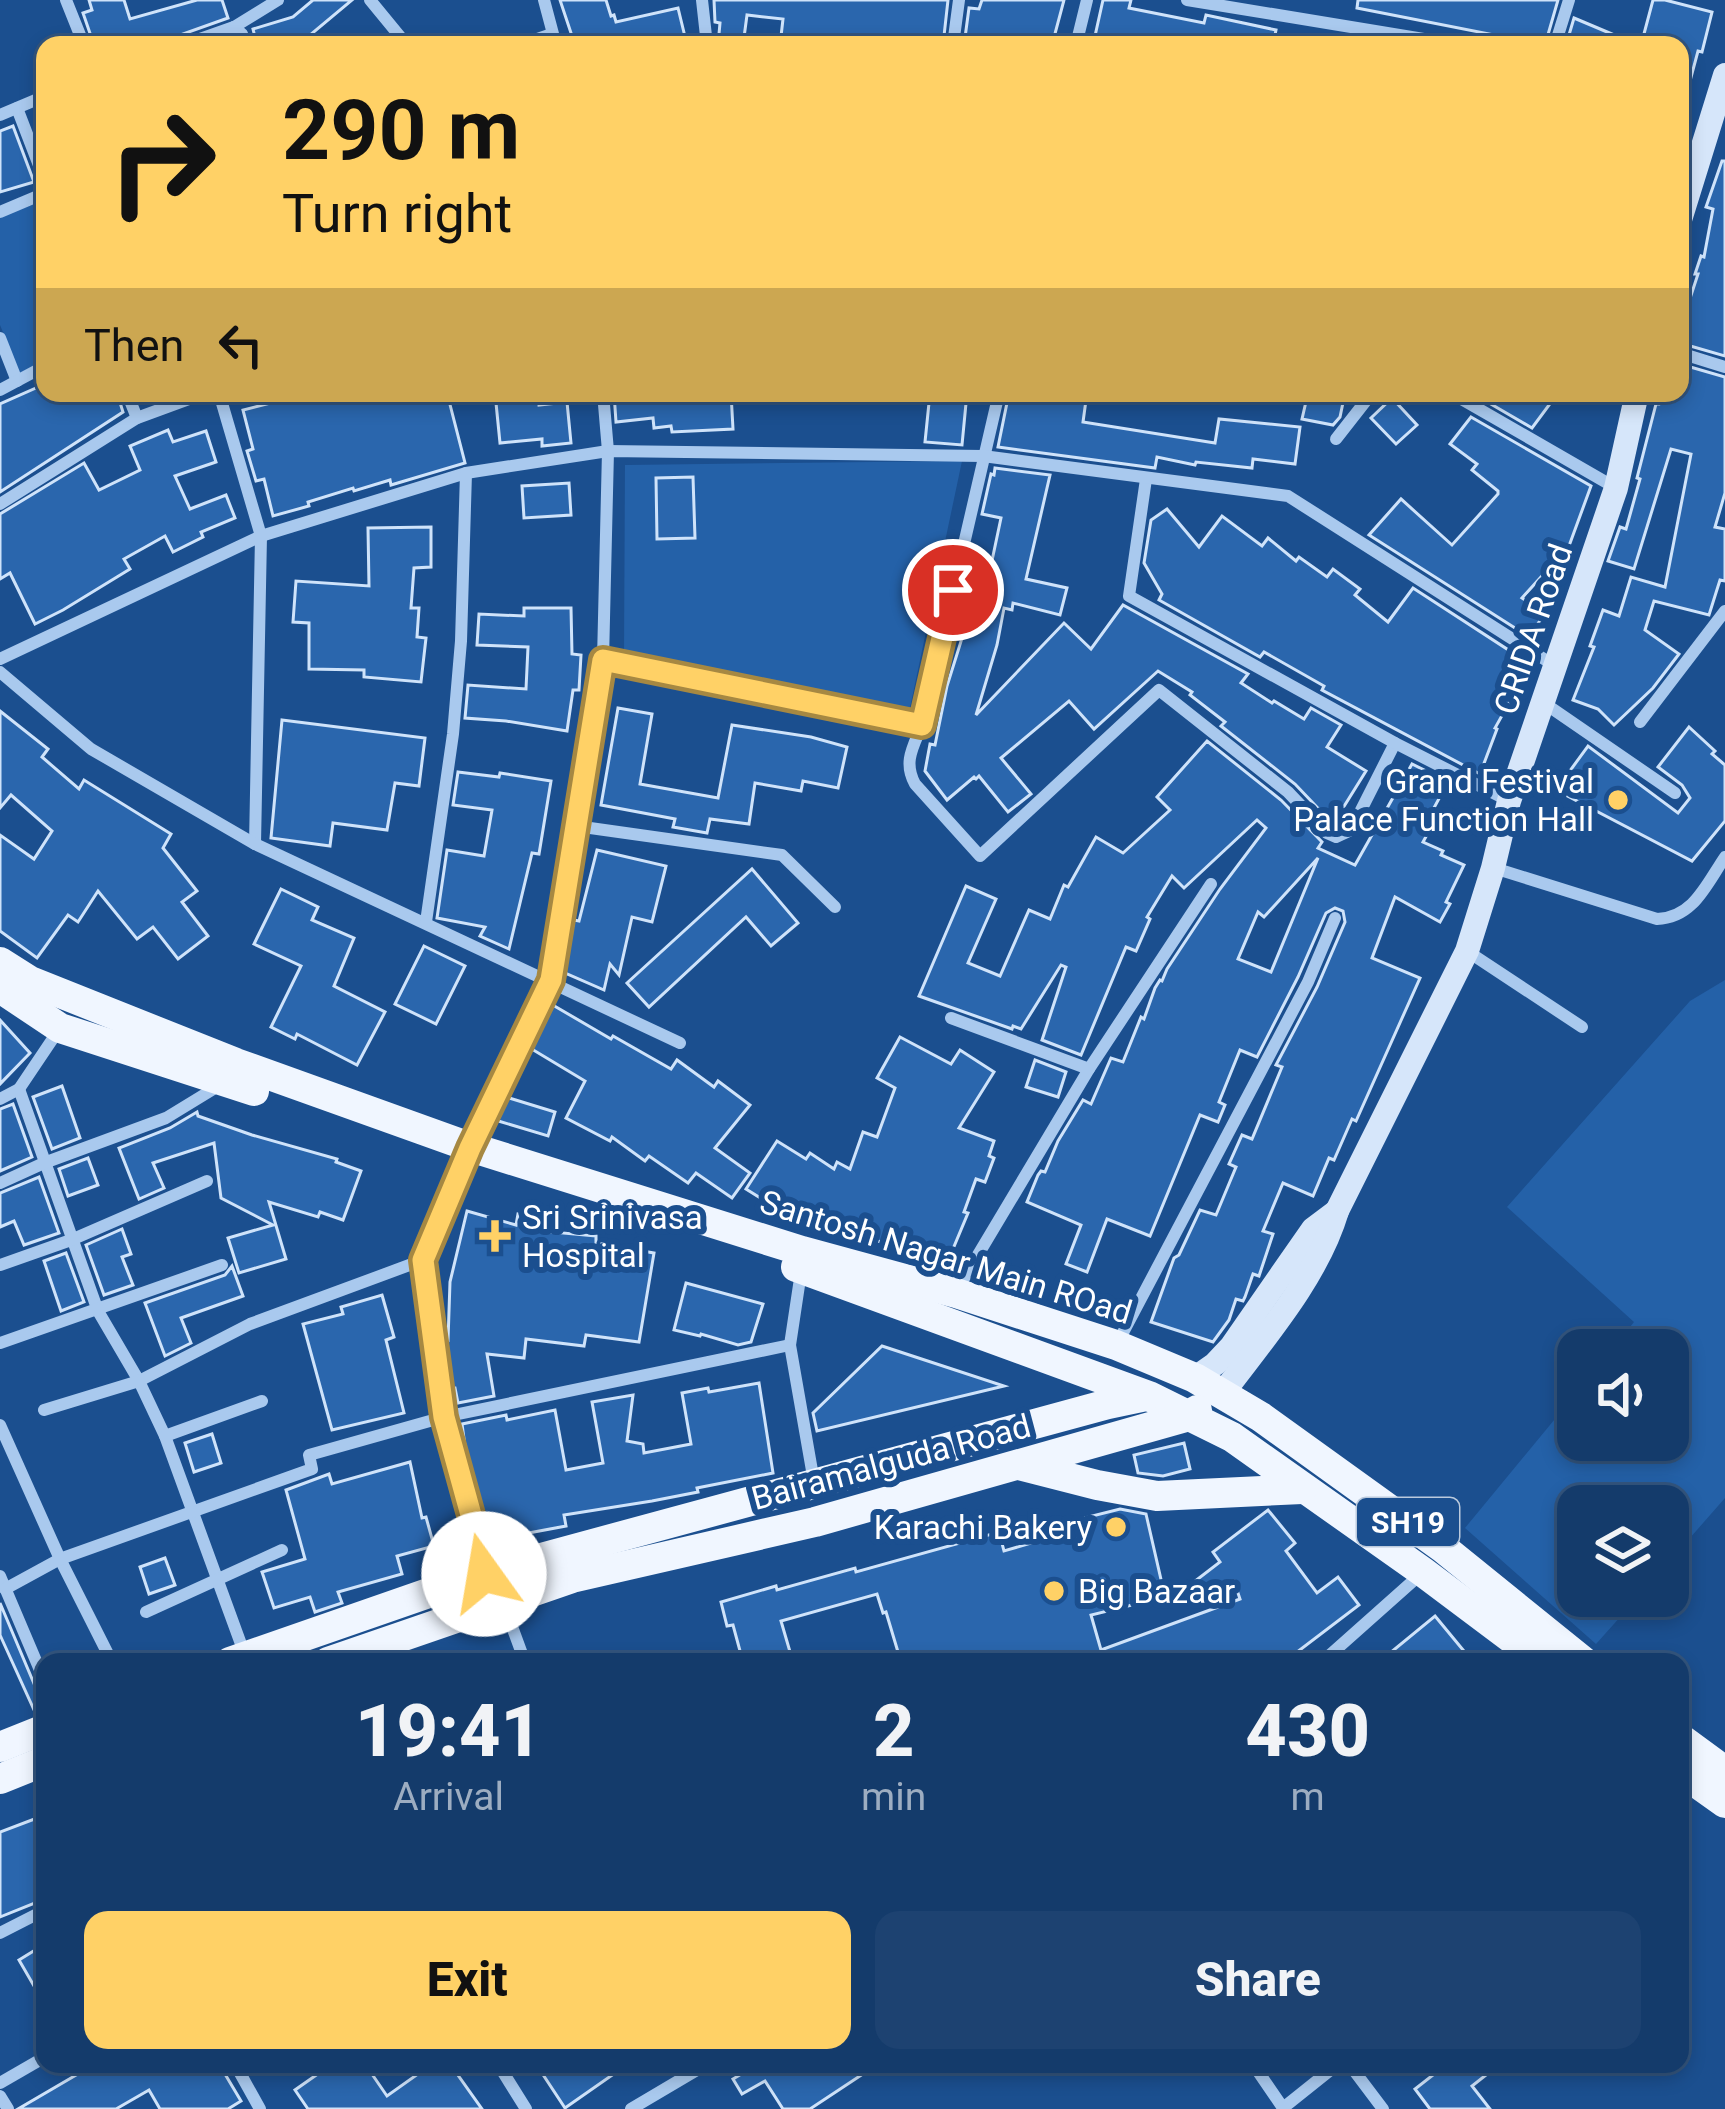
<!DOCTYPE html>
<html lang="en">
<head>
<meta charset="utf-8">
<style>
  body { margin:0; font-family:Roboto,sans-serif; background:#1d4271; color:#f1f3f6; height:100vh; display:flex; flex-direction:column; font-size:45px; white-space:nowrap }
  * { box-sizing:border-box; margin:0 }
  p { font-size:39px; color:#9dadc1 }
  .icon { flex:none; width:66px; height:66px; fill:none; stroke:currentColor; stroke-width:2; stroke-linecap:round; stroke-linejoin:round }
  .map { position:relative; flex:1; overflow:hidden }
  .drawer { position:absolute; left:36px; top:1653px; width:1653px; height:420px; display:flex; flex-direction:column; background:#143b6b; border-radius:24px; box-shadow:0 6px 18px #0003,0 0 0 3px #33557e }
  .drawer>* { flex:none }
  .top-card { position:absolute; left:36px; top:36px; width:1653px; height:366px; border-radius:24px; box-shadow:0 6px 18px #0003,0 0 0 3px #33557e; background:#ffd166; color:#111; overflow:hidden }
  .tools { position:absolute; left:1557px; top:1329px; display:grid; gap:24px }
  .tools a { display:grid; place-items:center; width:132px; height:132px; border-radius:24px; background:#143b6b; box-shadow:0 6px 18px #0003,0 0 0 3px #33557e; font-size:60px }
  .pin { position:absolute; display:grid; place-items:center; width:102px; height:102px; color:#fff; margin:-51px; border:6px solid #fff; border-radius:50%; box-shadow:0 3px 12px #0007 }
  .me { position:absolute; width:132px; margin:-66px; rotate:347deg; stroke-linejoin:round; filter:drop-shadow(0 0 9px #0008) }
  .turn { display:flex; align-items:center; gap:42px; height:252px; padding:0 48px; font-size:54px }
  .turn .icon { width:156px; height:156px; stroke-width:2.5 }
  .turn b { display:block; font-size:84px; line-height:102px }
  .then { display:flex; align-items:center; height:114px; padding:0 48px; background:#0003; gap:24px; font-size:45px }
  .eta { display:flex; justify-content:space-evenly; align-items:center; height:204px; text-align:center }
  .eta b { font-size:72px; font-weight:800; line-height:84px }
  .cta { display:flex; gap:24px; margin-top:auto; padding:24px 48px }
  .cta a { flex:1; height:138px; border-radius:24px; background:#ffd166; color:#111; font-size:48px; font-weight:800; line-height:138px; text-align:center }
  .cta a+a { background:#1d4271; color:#f1f3f6 }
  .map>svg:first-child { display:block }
  .green { fill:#2461a8 }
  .building { fill:#2a66ad; stroke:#cfe3fa; stroke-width:3; fill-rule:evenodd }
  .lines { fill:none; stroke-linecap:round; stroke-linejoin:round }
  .minor { stroke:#a9c9ee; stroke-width:12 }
  .secondary { stroke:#d6e6fa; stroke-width:24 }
  .primary { stroke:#f0f6ff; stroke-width:30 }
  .route-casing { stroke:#a68842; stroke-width:30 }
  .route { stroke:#ffd166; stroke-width:21 }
  .poi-dot { fill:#ffd166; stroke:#1b4f8f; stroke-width:4.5 }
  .labels { text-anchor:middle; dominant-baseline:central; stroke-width:12; stroke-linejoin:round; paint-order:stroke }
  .shield { fill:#1b4f8f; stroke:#bbcadd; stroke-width:3 }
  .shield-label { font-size:30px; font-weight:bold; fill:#fff }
  .street-label { font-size:33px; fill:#fff; stroke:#1b4f8f }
  .poi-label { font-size:33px; fill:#fff; stroke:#1b4f8f; text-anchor:end }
</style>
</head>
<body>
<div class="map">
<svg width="1725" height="2109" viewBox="0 0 1725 2109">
  <rect width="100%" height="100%" fill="#1b4f8f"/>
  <!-- green -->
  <g class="green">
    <polygon points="45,200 45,360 20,373 0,325 0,217"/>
    <polygon points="962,461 908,717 624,655 625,465"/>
    <polygon points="1725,980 1725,1498 1668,1563 1668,1506 1578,1506 1578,1596 1639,1596 1596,1644 1465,1528 1578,1391 1578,1440 1668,1440 1668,1350 1612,1350 1634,1322 1507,1207 1690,1001"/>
  </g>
  <!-- building -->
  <g class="building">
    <polygon points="89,0 124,0 130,19 197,0 222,0 228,18 180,35 173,42 163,45 94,45 83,13 92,10"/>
    <polygon points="313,0 352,0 303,41 291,45 257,45 253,29 293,17"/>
    <polygon points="560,0 606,0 611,16 614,15 616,22 678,8 687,45 575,45"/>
    <polygon points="714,0 948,0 943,45 780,45 783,19 747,15 743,45 718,45 720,23 715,22"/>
    <polygon points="982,0 1064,0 1052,45 964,45 969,8 979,9"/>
    <polygon points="1103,0 1131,0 1129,8 1204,23 1206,15 1276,30 1273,45 1093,45"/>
    <polygon points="1358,0 1558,0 1545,45 1357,8"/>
    <polygon points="1653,0 1665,0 1712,12 1702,52 1698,51 1686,96 1680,95 1680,45 1641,45"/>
    <polygon points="1574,18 1638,45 1566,45"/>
    <polygon points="13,126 34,182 0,192 0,131"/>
    <polygon points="1722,161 1725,161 1725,356 1680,343 1680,329 1698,274 1695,274 1701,256 1704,257 1713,209 1706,207"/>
    <polygon points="1680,364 1725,377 1725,493 1715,527 1725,529 1725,581 1720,580 1709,615 1654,601 1645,630 1679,654 1653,688 1614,725 1598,709 1573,700 1594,647 1590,646 1603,610 1619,616 1631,577 1665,587 1691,454 1671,449 1634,569 1608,561 1620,527 1626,529 1640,479 1637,478 1656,404 1659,404 1662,393 1680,393"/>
    <polygon points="45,384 45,393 117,393 123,412 0,492 0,404"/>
    <polygon points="310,393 447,393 465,463 391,485 390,480 354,491 353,488 308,502 309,506 273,516 264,479 256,481 247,451 253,449 243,410"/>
    <polygon points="495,393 538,393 539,405 567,402 571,443 542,446 542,439 500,443"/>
    <polygon points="614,393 731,393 733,429 672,432 671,426 654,428 653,418 616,422"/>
    <polygon points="930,393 967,393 962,445 925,442"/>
    <polygon points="1009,393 1041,398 1041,393 1087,393 1083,422 1215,443 1219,419 1300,427 1295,464 1253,459 1252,468 1196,462 1195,465 1157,457 1155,468 998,447"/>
    <polygon points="1308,393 1345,393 1340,417 1333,425 1302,419"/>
    <polygon points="1489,393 1558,393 1532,428 1484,400"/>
    <polygon points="1392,398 1417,425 1396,444 1371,418"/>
    <polygon points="1471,417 1591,486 1569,546 1522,598 1545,613 1529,637 1369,535 1401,499 1452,545 1498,494 1498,491 1472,470 1477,464 1450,444"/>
    <polygon points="168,430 173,442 206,431 216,462 175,476 190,509 226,495 235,518 201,532 203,537 173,552 165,536 124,559 130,569 63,610 35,624 10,573 0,579 0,514 84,463 99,490 140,470 130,446"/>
    <polygon points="995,468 1050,475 1026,579 1067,588 1060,615 1013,603 1012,610 1004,608 997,645 976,715 1064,623 1091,649 1123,605 1248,674 1241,683 1272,703 1274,701 1304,719 1311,708 1341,725 1327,747 1366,771 1333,824 1295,784 1221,726 1225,722 1190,695 1192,692 1158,671 1094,729 1069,701 1001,758 1031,794 1008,812 979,776 976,779 974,777 947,800 925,771 930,744 935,745 947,686 973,603 968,602 975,567 990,570 1001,518 982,514 991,474 994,475"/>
    <polygon points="693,477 695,538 657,539 656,478"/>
    <polygon points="569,483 571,515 524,518 522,486"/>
    <polygon points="1167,509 1199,547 1222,516 1262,546 1268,538 1296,561 1299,557 1327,577 1333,569 1360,589 1355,595 1388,622 1413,588 1527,662 1510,694 1513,696 1495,728 1497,729 1480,774 1322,690 1324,686 1264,652 1260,657 1159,600 1162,594 1144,563 1151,520"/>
    <polygon points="431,527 431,567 414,568 411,608 419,608 417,637 426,638 421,682 364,677 364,670 309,669 309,623 293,622 296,581 369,586 368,528"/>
    <polygon points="524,608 571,608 572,654 581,655 579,690 573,690 567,731 506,721 465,718 468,685 526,689 528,647 477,645 479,614 524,616"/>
    <polygon points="618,708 652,714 640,784 718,798 732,725 811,737 847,747 838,788 803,781 801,791 755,783 749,824 710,819 707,833 673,827 675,819 601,805"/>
    <polygon points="0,711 48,749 42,757 79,789 84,780 171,834 163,848 197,891 182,902 208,936 178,959 153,927 137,939 98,891 78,922 68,915 37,958 0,931 0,835 34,859 52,831 11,795 0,808"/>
    <polygon points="282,720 425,738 419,786 395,783 387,830 333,823 330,846 271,838"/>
    <polygon points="1689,727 1715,751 1712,754 1725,765 1725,821 1692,861 1556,790 1588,746 1678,813 1690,798 1682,785 1658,767"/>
    <path d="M1207,741L1281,800L1322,842L1318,848L1355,865L1412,764L1448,782L1422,830L1428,833L1423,842L1443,851L1441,855L1464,865L1446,902L1450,904L1440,922L1395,897L1372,958L1420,978L1356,1121L1352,1119L1334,1160L1329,1158L1313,1196L1283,1183L1263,1231L1273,1234L1259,1276L1253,1274L1245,1297L1243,1301L1236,1299L1229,1320L1213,1342L1151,1322L1174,1258L1179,1255L1200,1210L1216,1215L1236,1167L1229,1164L1242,1135L1252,1139L1282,1067L1276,1065L1317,987L1345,922L1343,911L1335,908L1326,913L1298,977L1257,1057L1240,1050L1219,1102L1225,1105L1218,1122L1200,1115L1150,1236L1107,1219L1087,1272L1066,1264L1081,1225L1027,1202L1038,1175L1041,1171L1045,1172L1058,1141L1083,1100L1091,1104L1111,1058L1123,1062L1141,1017L1144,1019L1155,988L1160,980L1162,981L1167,969L1220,889L1266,828L1257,820L1184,888L1172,876L1147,917L1150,919L1136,951L1126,947L1081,1055L1042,1040L1066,967L1061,965L1021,1029L1013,1026L1012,1029L919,996L966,886L996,899L968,963L1000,976L1029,910L1050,919L1064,885L1068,887L1096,837L1123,853L1170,810L1157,797ZM1318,858L1271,972L1238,959L1258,912L1264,917Z"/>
    <polygon points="458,772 499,777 500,773 551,781 539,854 532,853 509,949 480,936 485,927 437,918 447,850 484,856 492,810 453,805"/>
    <polygon points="597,850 666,866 652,922 632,917 619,975 610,964 604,990 563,972 574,920 579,921"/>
    <polygon points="752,869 798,923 771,946 746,917 649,1007 627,983"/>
    <polygon points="281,889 318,907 312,920 354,938 334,986 385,1012 357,1065 297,1034 295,1039 271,1027 301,966 254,944"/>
    <polygon points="424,946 465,966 436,1024 395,1004"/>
    <polygon points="551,1004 611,1039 613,1036 671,1069 677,1060 714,1087 718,1081 750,1105 715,1148 750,1173 732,1198 696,1173 688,1183 649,1156 645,1161 612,1137 610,1141 566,1118 585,1081 530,1048"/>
    <polygon points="0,1020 30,1053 0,1084"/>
    <polygon points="900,1037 951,1064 960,1050 994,1072 959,1128 994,1141 989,1156 994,1158 985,1182 976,1179 964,1212 968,1213 945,1268 841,1226 839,1230 797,1209 792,1218 746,1189 777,1141 806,1159 810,1153 834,1169 837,1162 850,1169 863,1132 877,1137 895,1088 877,1078"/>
    <polygon points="1035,1060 1066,1072 1058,1097 1026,1087"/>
    <polygon points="62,1086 80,1138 52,1149 33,1097"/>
    <polygon points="506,1097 555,1112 548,1136 495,1120"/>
    <polygon points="13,1104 32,1157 0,1171 0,1109"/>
    <polygon points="197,1112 198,1116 252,1135 337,1159 336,1162 361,1171 343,1220 320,1212 318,1217 269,1202 286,1259 239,1273 228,1238 273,1225 221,1198 214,1143 153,1163 164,1188 139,1199 119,1148 170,1128"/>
    <polygon points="88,1158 98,1185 68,1196 59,1169"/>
    <polygon points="39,1177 59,1233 24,1245 14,1221 0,1227 0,1193"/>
    <polygon points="467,1211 516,1225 518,1214 543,1218 541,1231 596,1236 596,1243 654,1253 639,1342 586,1335 584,1346 526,1339 524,1358 487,1354 494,1396 458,1403 455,1388 452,1388 445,1342 448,1341 450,1282"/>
    <polygon points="122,1229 131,1254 122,1257 133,1285 104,1295 86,1245"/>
    <polygon points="66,1253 84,1302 61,1311 44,1261"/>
    <polygon points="232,1266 243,1296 181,1318 191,1343 165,1356 145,1303 225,1275"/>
    <polygon points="686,1283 763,1304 751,1342 738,1345 701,1334 700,1336 674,1330"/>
    <polygon points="382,1295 394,1337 386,1340 404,1413 332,1430 303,1324 343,1314 341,1307"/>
    <polygon points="882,1346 1004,1386 817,1431 813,1413"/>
    <polygon points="759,1383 773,1473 697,1488 698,1492 652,1501 564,1515 566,1526 518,1535 520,1543 491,1550 467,1461 462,1424 506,1415 507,1420 555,1410 566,1470 603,1463 592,1402 633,1395 627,1441 643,1444 644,1453 691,1444 682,1393 708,1388 709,1392"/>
    <polygon points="212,1434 221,1463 194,1472 185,1443"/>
    <polygon points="1184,1443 1190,1469 1163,1476 1138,1473 1134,1455"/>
    <polygon points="410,1462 422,1518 426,1517 434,1546 397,1556 402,1574 338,1592 342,1603 315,1612 310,1597 274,1608 262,1572 305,1559 286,1490 329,1474 332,1484"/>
    <polygon points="1120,1509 1146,1514 1165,1597 1091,1615 1101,1650 1240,1599 1234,1581 1177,1595 1220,1562 1213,1552 1268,1510 1295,1543 1286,1551 1317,1593 1338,1577 1359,1605 1284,1662 901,1662 886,1612 883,1613 877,1594 781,1621 793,1662 743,1662 733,1625 727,1626 721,1602 776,1586 777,1590 855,1568 856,1572 999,1532 1004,1551 1086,1527 1084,1518"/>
    <polygon points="165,1558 175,1585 149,1594 140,1567"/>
    <polygon points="0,1603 35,1686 45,1692 45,1710 35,1712 0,1635"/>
    <polygon points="1435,1616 1473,1662 1379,1662"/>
    <polygon points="45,1815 45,1899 0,1917 0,1832"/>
    <polygon points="45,1944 45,2005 19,1960"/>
    <polygon points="95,2064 219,2064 241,2101 228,2109 160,2109 149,2090 116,2109 18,2109"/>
    <polygon points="332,2064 365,2064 387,2096 432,2064 450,2064 482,2109 308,2109 295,2090"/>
    <polygon points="536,2064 628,2064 565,2108"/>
    <polygon points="754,2064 878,2064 810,2109 783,2109 765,2081 742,2094 733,2079 755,2066"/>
    <polygon points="1447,2064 1500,2064 1472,2086 1490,2109 1430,2109 1415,2089"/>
  </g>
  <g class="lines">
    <!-- minor -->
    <g class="minor">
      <polyline points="66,0 84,45"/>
      <polyline points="370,0 407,45"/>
      <polyline points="544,0 556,45"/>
      <polyline points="702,0 707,45"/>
      <polyline points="1187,0 1460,45"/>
      <polyline points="234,27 242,34 246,45"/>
      <polyline points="183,45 234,27 278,0"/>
      <polyline points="520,45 552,34"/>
      <polyline points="953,45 959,0"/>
      <polyline points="1076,45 1087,0"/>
      <polyline points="1555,45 1569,0"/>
      <polyline points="17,108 45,181"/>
      <polyline points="0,115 45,96"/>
      <polyline points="0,212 45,193"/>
      <polyline points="0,338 17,381"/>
      <polyline points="1680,353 1725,367"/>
      <polyline points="0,390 45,366"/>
      <polyline points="127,393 137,418"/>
      <polyline points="219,393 261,536 255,844"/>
      <path d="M999,393L922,725C913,747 903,762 915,784L980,856L1159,690L1288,792L1327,833L1336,837L1351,830L1395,743"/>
      <polyline points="1451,393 1616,488"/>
      <polyline points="1336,439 1372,393"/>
      <polyline points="1146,479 1129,596 1395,743 1509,801"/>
      <polyline points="0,504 137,418 205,393"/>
      <polyline points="0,659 261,536 466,473 608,451 983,456 1288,496 1555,666"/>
      <polyline points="603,660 922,725"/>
      <polyline points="0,672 91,749 255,844 680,1043"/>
      <polyline points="1544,703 1675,793"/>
      <polyline points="1640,722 1725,611"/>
      <polyline points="576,826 782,855 835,907"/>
      <path d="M1494,868L1657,919C1693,918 1706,885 1725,857"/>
      <polyline points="426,922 453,734 461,641 466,473"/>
      <polyline points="1467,951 1582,1027"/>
      <polyline points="951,1018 1089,1069"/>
      <polyline points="19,1089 98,1311 139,1381 165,1436 245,1655"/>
      <polyline points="0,1099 19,1089 60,1028"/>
      <polyline points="0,1183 44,1163 166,1118 220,1085"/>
      <polyline points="0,1265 71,1240 207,1181"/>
      <polyline points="801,1272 790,1345 814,1482"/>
      <polyline points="957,1290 1089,1069 1211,884"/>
      <polyline points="0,1343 222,1265"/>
      <polyline points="1117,1344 1308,982 1335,918"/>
      <polyline points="44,1410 139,1381 250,1324 423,1260"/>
      <polyline points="0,1425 60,1559 112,1662"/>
      <polyline points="165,1436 262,1401"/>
      <polyline points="486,1570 444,1417 423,1260 470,1147 551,980 603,660 608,451 603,393"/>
      <polyline points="0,1576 45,1682"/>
      <polyline points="5,1589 60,1559 312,1469 309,1455 444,1417 790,1345"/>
      <polyline points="503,1602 525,1662"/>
      <polyline points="146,1612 282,1550"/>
      <polyline points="1322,1662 1422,1573"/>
      <polyline points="0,1933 45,1910"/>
      <polyline points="235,2064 260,2109"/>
      <polyline points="498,2064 526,2109"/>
      <polyline points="1253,2064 1283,2108 1338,2064"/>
      <polyline points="1349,2064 1383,2109"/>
      <polyline points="0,2083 45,2057"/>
      <polyline points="0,2096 8,2109"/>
      <polyline points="631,2109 707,2064"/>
    </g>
    <!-- secondary -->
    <g class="secondary">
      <polyline points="1680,220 1725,75"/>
      <polyline points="1195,1378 1215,1364 1231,1347 1313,1229 1337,1211"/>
      <path d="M1223,1393C1264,1338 1317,1278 1337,1211L1467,951L1493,868L1509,801L1616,488L1637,393"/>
    </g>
    <!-- primary -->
    <g class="primary">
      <polyline points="0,962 30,981 236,1063 470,1147 802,1251 956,1293 1116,1345 1195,1378 1261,1417 1443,1548 1584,1662"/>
      <polyline points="0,988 60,1028 254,1091"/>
      <polyline points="796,1267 1149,1396 1232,1437 1423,1572 1543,1662"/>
      <polyline points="1019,1465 1097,1485 1157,1496 1302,1489"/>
      <polyline points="230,1662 486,1573 1108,1404 1146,1396"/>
      <polyline points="328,1662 572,1578 815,1522 1189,1416 1197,1410"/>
      <polyline points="1680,1738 1725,1771"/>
      <polyline points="0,1747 45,1729"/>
      <polyline points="1680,1771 1725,1803"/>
      <polyline points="0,1779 45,1761"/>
    </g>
  </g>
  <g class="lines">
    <!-- route casing -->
    <g class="route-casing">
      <polyline id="route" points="484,1574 487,1573 444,1417 423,1260 470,1148 551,980 603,660 922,725 953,590"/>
    </g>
    <!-- route -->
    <use href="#route" class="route"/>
  </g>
  <!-- markers -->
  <g class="poi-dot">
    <circle cx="1618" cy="800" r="12"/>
    <path d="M489 1218h12v12h12v12h-12v12h-12v-12h-12v-12h12z"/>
    <circle cx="1116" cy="1527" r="12"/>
    <circle cx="1054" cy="1591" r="12"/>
  </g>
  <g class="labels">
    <!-- shield labels -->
    <rect class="shield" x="1357" y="1498" width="102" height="48" rx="9"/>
    <g class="shield-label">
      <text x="1408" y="1522">SH19</text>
    </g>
    <!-- street labels -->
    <g class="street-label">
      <text transform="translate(1533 629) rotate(-71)">CRIDA Road</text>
      <text transform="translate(946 1257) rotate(17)">Santosh Nagar Main ROad</text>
      <text transform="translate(891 1462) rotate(-15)">Bairamalguda Road</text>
    </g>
    <!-- poi labels -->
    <g class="poi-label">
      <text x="1594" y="781">Grand Festival<tspan x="1594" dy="38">Palace Function Hall</tspan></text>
      <text x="522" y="1217" text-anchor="start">Sri Srinivasa<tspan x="522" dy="38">Hospital</tspan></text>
      <text x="1092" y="1527">Karachi Bakery</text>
      <text x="1078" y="1591" text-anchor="start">Big Bazaar</text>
    </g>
  </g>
</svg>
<div class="tools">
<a><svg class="icon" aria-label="sound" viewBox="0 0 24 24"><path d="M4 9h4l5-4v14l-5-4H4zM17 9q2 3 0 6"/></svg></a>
<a><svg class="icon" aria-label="layers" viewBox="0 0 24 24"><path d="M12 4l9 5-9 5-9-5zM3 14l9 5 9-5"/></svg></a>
</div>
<div class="pin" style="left:953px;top:590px;background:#d93025"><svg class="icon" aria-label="arrive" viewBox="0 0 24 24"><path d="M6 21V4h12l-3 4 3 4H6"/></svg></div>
<svg class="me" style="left:484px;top:1574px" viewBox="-20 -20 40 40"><circle r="19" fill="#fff"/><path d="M0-13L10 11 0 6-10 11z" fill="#ffd166"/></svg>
<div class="top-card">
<div class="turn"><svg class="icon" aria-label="right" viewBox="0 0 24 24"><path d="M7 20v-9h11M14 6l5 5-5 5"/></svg><div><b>290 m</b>Turn right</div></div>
<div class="then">Then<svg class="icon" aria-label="left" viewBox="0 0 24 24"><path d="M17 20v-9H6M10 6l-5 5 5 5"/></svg></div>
</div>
<section class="drawer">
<div class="eta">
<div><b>19:41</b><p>Arrival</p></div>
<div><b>2</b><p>min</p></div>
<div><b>430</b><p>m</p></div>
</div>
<div class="cta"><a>Exit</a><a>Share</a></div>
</section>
</div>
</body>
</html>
